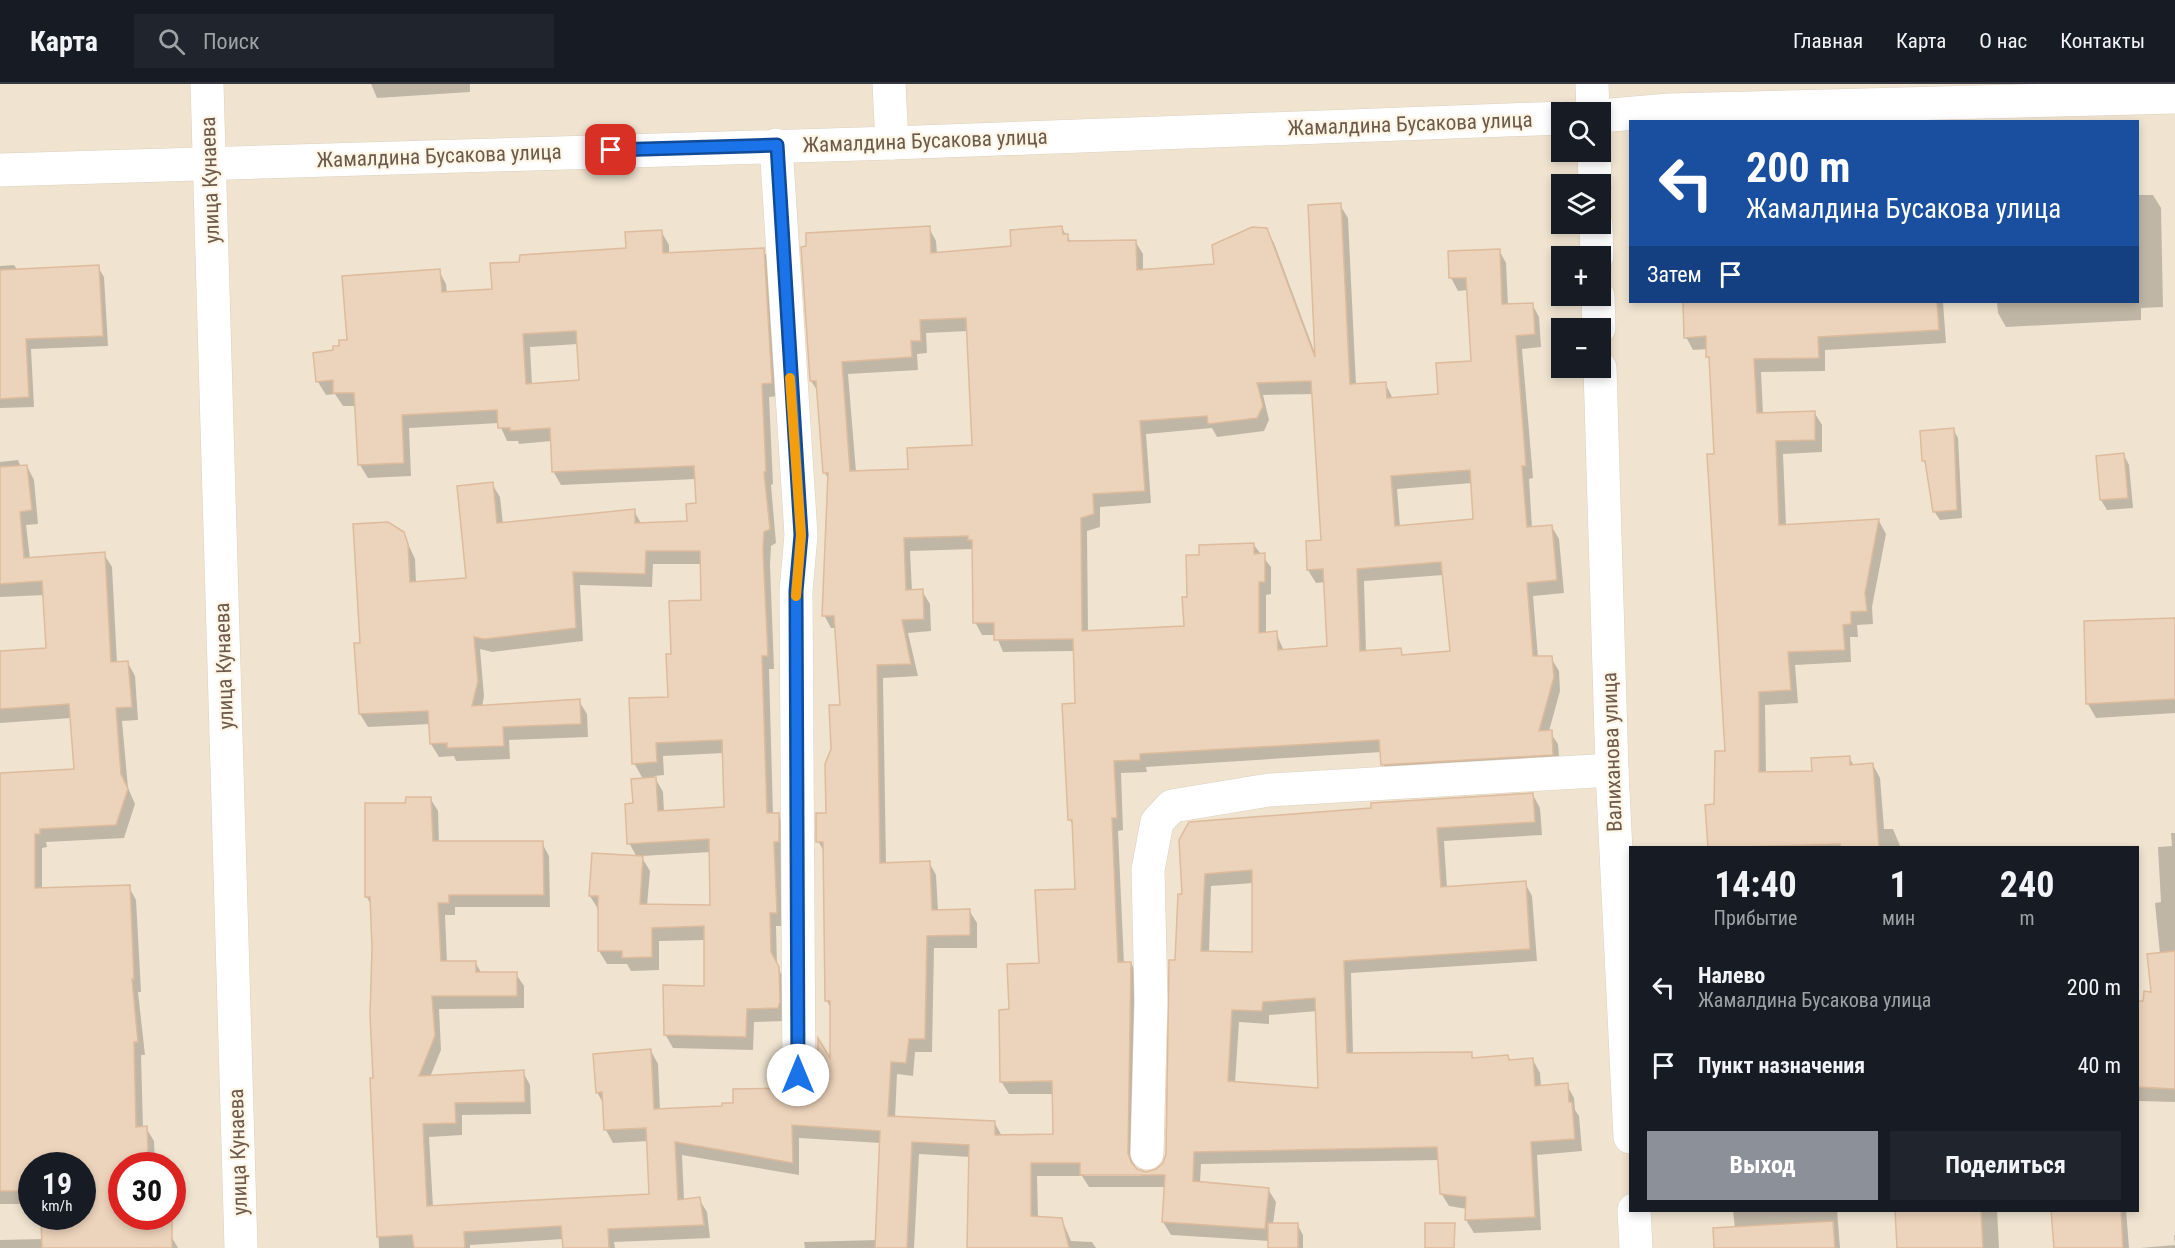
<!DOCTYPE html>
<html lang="ru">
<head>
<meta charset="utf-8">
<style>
  body { margin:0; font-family:"Roboto Condensed",sans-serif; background:#20242c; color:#f1f3f6; height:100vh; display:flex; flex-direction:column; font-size:22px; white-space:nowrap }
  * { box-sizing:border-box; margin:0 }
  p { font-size:20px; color:#9ea1a6 }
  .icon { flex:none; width:33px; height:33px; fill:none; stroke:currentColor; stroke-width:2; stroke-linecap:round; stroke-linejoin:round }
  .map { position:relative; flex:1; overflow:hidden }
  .details { position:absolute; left:1629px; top:762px; width:510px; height:366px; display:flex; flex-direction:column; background:#171b24; border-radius:0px; box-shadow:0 3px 9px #0003 }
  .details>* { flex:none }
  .banner { position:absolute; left:1629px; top:36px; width:510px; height:183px; border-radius:0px; box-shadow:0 3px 9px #0003; background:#1a4fa0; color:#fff; overflow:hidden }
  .tools { position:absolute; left:1551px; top:18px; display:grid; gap:12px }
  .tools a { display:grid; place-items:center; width:60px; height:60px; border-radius:0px; background:#171b24; box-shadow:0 3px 9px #0003; font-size:30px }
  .speed { position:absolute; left:18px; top:1068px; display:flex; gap:12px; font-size:30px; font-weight:700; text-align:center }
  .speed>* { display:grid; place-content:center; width:78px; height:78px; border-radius:50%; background:#171b24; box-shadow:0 3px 9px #0003; line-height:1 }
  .speed small { font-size:15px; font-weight:400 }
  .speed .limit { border:9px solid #d22; background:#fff; color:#111 }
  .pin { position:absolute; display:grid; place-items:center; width:51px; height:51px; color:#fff; margin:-26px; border-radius:12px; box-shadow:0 3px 9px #0006 }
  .me { position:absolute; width:66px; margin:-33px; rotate:0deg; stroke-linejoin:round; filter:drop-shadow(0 0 4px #0008) }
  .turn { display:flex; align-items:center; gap:21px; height:126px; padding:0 18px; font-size:27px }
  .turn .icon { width:78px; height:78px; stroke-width:2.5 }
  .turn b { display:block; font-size:42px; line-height:51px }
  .then { display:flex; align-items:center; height:57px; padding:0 18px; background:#0003; gap:12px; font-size:22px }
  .eta { display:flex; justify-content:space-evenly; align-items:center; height:102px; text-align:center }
  .eta b { font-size:36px; font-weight:700; line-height:42px }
  .action { display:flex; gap:12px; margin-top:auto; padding:12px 18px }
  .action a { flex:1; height:69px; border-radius:0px; background:#8c9099; color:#fff; font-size:24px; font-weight:700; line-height:69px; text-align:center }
  .action a+a { background:#20242c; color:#f1f3f6 }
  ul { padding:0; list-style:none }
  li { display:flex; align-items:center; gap:18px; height:78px; padding:0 18px }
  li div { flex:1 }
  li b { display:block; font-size:22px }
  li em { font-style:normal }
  header { display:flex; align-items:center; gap:36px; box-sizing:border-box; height:84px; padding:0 30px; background:#171b24; border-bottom:2px solid #363941 }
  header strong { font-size:28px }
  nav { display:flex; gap:33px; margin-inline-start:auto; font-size:21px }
  .search { width:420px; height:54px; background:#20242c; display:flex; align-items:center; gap:15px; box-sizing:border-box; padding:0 21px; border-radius:0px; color:#9ea1a6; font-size:22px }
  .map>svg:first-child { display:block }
  .residential { fill:#f0e4d0; fill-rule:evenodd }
  .shadow { fill:#0003; fill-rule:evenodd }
  .building { fill:#ecd3bb; stroke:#ddbb9d; stroke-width:1.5; fill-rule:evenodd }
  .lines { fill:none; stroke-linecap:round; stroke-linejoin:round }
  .minor-casing { stroke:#ddcfbe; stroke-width:34 }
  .secondary-casing { stroke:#deceba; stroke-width:34 }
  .minor { stroke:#fff; stroke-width:33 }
  .secondary { stroke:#fff; stroke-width:33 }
  .route-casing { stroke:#114b97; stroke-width:15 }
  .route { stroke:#1a73e8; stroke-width:10 }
  .slow { stroke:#f59e0b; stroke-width:10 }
  .labels { text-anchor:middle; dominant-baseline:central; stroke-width:4.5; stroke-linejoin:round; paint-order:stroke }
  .street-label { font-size:21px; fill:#6e5a4b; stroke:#fdf6e7 }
</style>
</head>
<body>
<header>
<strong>Карта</strong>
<div class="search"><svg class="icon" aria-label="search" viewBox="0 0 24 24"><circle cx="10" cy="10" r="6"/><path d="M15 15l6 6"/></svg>Поиск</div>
<nav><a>Главная</a><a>Карта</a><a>О нас</a><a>Контакты</a></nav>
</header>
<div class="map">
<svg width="2175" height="1164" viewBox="0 0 2175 1164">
  <rect width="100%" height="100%" fill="#faf2e1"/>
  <!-- residential -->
  <path class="residential" d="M0,0H2175V1164H0ZM1562,28H1600V68H1562ZM1630,38H2138V218H1630ZM1562,100H1600V140H1562ZM1562,172H1600V212H1562ZM1562,244H1600V284H1562ZM1630,764H2138V1126H1630ZM32,1082H82V1132H32ZM122,1082H172V1132H122Z"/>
  <!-- shadow -->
  <g class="shadow">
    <polygon points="371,0 470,0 470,8 377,14"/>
    <polygon points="2138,111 2153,111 2161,124 2163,223 2141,224 2141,236 2006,243 1998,229 1997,218 2138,218"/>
    <path d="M1340,121L1348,134L1356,301L1385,299L1393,315L1440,311L1473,278L1468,206L1458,207L1451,194L1499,166L1506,179L1508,222L1532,220L1539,233L1541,263L1522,265L1533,394L1529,395L1532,444L1552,443L1559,455L1564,509L1533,512L1538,574H1551L1559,587L1560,607L1549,647L1558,660L1560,683L1390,693L1383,680L1382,668L1146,683L1147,688L1121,689L1123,746L1118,747L1124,880L1131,879L1138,892L1135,1083L1136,1086L1147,1089L1157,1086L1164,1080L1167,1070L1177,878L1184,811L1180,756L1533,711L1540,724L1542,751L1444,757L1447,804L1525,799L1532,812L1537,877L1351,889L1353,971L1471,970L1474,975L1508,972L1511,978L1533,976L1540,989L1541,1003L1567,1001L1574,1014L1575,1026L1579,1032L1582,1067L1537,1071L1541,1146L1474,1149L1466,1136L1467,1125L1449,1122L1441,1109L1440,1076L1201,1080L1200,1099L1268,1105L1276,1118L1273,1140H1297L1303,1151V1164H1270V1157L1171,1151L1163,1138L1166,1103H1089L1082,1092H1037L1038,1134L1062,1136L1071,1157L1092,1158L1096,1164H968L971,1073L919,1070L914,1164H805L804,1158L877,1156L881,1059L799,1054V1091L682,1071L684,1116L699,1115L707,1128L710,1154L614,1158L615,1164H564L563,1155L470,1161V1164H379L371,995H375L372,822L366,812L407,721L430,714L438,727L439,759H542L549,772L550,823H455V831H445L447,879L475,878L482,890H516L524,902V924L439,925L441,966L430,993L523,988L530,1001L531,1030L462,1031V1051L429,1053L433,1123L650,1111L648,1057L613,1059L606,1046L604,1021L597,1008L651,967L658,980L660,1026L723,1023L798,1011L810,1008L832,980L831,925L827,917L825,769L818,757L828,730L833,665L841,622L836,544H831L824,531L829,396L825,389L819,309L811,297L929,144L936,157L937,170L1013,163L1061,143L1071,158L1135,157L1143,170V187L1215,181L1266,146L1274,159L1316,272ZM969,247L974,362L909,386L856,388L848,290L918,286L917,270L927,269L926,249ZM1313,310L1323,458L1308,486L1316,499L1326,498L1328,563L1284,567L1276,549H1266V511L1271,510V483L1253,460L1201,472L1189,514L1186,543L1088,548L1087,447L1100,443V423L1151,419L1146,350L1212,344L1217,353L1264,347L1269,336L1263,311ZM1472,399L1475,437L1400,443L1397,405ZM974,465L975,538L982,551H996L1003,568L1075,567L1077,621L1070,736L1074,743L1077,806L1040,880L1011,927L1001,997L1009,1010H1054V1051L1002,1052L994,1038L895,1034L897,990L913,992L915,968H932L934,864H977V839L969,826L938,827L936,791L929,778L886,780L883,594L918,592L908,549L931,547L930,520L922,507H912L910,467ZM1443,491L1451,568L1404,573L1400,566L1366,568L1364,497ZM1254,799L1253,870L1209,868L1211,802ZM1317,927L1319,1005L1235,999L1239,938L1269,940V931ZM1085,1089H1139L1142,1092H1085Z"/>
    <path d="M661,147L669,161V170L763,166L771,179L779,312L769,313L773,400L771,401L776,459L771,462L770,481L774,585H769L773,731H778L785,744L786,771H781L784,842H776L777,883L786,898L785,937L754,938L753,966L673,964L665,950L706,903V856L659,857V886L631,887L627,880H607L599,867L598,825L590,812L637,773L629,759L634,720L643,695L634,679L669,614L672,572L703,517L701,480H653L652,503L580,501L583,557L492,568L480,565L484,612L482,623L579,617L587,630L588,653L509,656L510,675L456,677L454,672L439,673L431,660L430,640L368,643L360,630L356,560H361L403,449L415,475L416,499L468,495L492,400L500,413L503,440L634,427L642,441L688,438L698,421L696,395L561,401L553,387L552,357L519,360L518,357H507L499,339L409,344L411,392L368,394L360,381L356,322H343L335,310L326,311L318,298L335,268L439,187L446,200L447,209L494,206L520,179L627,165ZM578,260L580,297L532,301L530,263ZM724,669L726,725L664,728L663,708L654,692L664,691L663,672ZM711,768L712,822H647L650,787L641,772Z"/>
    <polygon points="14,181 18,187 98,183 104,193 108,262 31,265 34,323 0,324 0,182"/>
    <polygon points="1690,218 1943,218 1946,259 1825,266 1825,287 1761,288 1763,330 1814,328 1822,341 1822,368 1783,370 1786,442 1879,437 1886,450 1872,523 1873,540 1857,541 1858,553 1850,553 1851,578 1795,581 1798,619 1765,621 1766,689 1813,689 1849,673 1854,682 1873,681 1880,694 1884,745 1893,745 1901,764 1709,764 1727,668 1711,440 1708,372 1716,371 1711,278 1708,265 1693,266 1686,253"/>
    <polygon points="1953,345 1958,354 1962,434 1940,436 1934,427 1927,383 1923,376"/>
    <polygon points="2124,371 2129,381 2133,424 2107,426 2101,416"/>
    <polygon points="18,376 21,383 27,382 34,396 38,440 26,441 30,475 104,470 112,483 117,579 128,579 135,592 138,636 122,637 128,704 135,720 124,754 46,758 47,763 42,764 42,806 129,803 136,816 141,908 138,908 145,971 141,971 143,1044 146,1044 154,1057 155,1079 155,1082 122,1082 122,1132 171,1152 178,1164 0,1164 0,1156 43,1155 82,1132 82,1082 32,1082 32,1120 0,1120 0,691 76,687 71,634 0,639 0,569 48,566 45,511 0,513 0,378"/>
    <polygon points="2175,536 2175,629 2096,634 2088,620"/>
    <polygon points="2171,749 2175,749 2175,1018 2138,1017 2138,918 2144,919 2153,910 2160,870 2155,819 2161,818 2158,763 2172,762"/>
    <polygon points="1733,1126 1837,1126 1840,1164 1745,1164 1735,1145"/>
    <polygon points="1896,1126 1997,1126 1999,1164 1891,1164 1898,1164"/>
    <polygon points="2052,1126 2126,1126 2129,1164 2056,1164"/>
    <polygon points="2174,1151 2175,1151 2175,1164 2140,1164 2175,1161"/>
  </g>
  <!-- building -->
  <g class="building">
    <path d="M1341,119L1350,300L1386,298L1387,314L1438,310L1436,279L1471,277L1466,194H1449L1448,167L1500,165L1502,220L1533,219L1535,250L1516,252L1526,382H1522L1527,443L1552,441L1557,496L1527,499L1533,572H1552L1554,593L1539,647L1552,646L1553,671L1381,681L1379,656L1140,670V676L1114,677L1117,734H1112L1118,878H1131L1128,1069L1131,1078L1137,1085L1146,1088L1156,1085L1163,1079L1166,1070L1169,876H1175L1178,810H1182L1179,756L1189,738L1371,724V719L1533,709L1535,738L1437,744L1441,803L1526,797L1530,865L1344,877L1347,969L1472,968V974L1508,971L1509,976L1533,974L1535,1002L1568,999L1569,1018H1572L1575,1055L1531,1058L1535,1133L1465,1136L1466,1113L1440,1110L1437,1063L1194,1068L1193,1097L1269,1104L1265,1145L1162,1138L1165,1091H1080V1079H1031V1132L1062,1134L1069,1164H967L969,1061L912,1058L907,1164H875L880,1047L792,1041L793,1079L675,1058L678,1116L700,1113L704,1141L608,1145L609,1164H563L561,1142L464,1148L465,1164H414L412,1151L377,1153L370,994H373L370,931L372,864L370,813H365V719H405L406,713H431L433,757H543L544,811H449V819H438L441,877H476V888H517V912H432L435,952L419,992L524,986L525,1018L455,1019L456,1039L423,1040L427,1122L649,1110L646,1044L604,1046L602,1008L596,1009L593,970L651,965L654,1025L722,1022V1019H733V1005L787,1004L799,1010L808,1007L815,1001L818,991V954L830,974V917H825L823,758H816V729H826L825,680L831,665L829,621H840L834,532H822L828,389H823L816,297H810L801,163L806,162V149L930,142L931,169L1011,162L1010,146L1062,142L1063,150H1068V157L1136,156L1137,186L1214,180L1212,161L1252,143L1267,144L1315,273L1308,121ZM966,234L972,361L907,364L908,385L850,387L842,278L912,273L911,257H921L920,236ZM1311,297L1321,456L1306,457L1307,486L1323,485L1327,562L1278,566L1277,547L1259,549V498H1265V469L1254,470V459L1199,461V471H1186L1187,513H1182L1184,542L1082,547L1081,434L1094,430L1093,410L1145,407L1140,337L1207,332L1208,340L1257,334L1263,322L1257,299ZM1470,386L1473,435L1395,442L1391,392ZM968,452V456H972L973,539H994V556L1073,555L1075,619L1062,620L1068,736H1072L1075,805L1035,806L1039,879L1007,880L1009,925L999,926L1000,998L1052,997L1053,1050L995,1051V1037L888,1032L891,978L906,979L909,955H925L927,852L970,851V825L932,826L930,777L880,779L877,581L911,580L902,536L924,535L923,505L906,506L904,454ZM1441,478L1450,567L1402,571L1401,564L1360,567L1357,485ZM1252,786V868L1201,867L1205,790ZM1315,914L1318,1004L1228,997L1232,926L1262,927L1263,918Z"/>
    <path d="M662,146L663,169L764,164L772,299L762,300L766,387L764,388L770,445L764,448L763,466L768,572H762L767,729H779V758H774L777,829H770L771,868L779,883L780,918L778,924L747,925L746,953L664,951L663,901L704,902V842L652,844V873L622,874V867H598V812H589L592,769L643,772L640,820L710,821L709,755L627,760L625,720L633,719L631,695L656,693L658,727L724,723L722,656L656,659L657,678L632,680L629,614L668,613L666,570H671L669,517L701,516L700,467H646L645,490L573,488L576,544L484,555L474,553L478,597L472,622L580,615L581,640L503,643L504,662L447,664V659L430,660L428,627L359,630L354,559H360L353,440L388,438L404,448L408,460L410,498L466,494L457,402L493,398L497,439L635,425V439L687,437L686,420L696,419L694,382L552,388L550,344L510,347V344H498L497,326L402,331L404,379L358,381L354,309H333V296L316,298L313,269L333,266V262H339V256H347L342,192L440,185L442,208L492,205L490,179L519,178L520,171L626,164L625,148ZM576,247L579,296L526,300L523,250Z"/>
    <polygon points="99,181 103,252 26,255 29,313 0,315 0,186"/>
    <polygon points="1683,218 1937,218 1939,246 1818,253 1819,274 1754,275 1757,329 1815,327 1815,356 1776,357 1779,441 1879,435 1865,509 1867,527 1851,528 1851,540 1843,541 1845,566 1788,568 1791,606 1759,608 1759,688 1812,687 1811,674 1850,672 1850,681 1873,679 1879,764 1840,764 1840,760 1708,764 1705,721 1714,720 1715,667 1725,667 1707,370 1714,370 1709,273 1706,273 1706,252 1684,254"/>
    <polygon points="1954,344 1957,426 1933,428 1925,377 1922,377 1920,347"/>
    <polygon points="2124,369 2128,414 2100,416 2096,372"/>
    <polygon points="27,381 32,426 20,428 24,474 105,468 111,578 128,577 132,623 116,624 121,690 128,705 116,741 40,745 40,750 35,750 35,804 130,801 134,895 132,895 138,958 134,958 136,1043 147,1042 148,1065 144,1082 122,1082 122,1132 172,1132 172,1164 42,1164 41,1132 82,1132 82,1082 32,1082 32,1107 0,1107 0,689 74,685 69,620 0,625 0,567 46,564 42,497 0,500 0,383"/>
    <polygon points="2175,534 2175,615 2086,620 2084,537"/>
    <polygon points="2175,867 2175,1005 2138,1003 2138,917 2143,917 2144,907 2151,908 2147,870"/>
    <polygon points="1895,1126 1981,1126 1983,1164 1897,1164"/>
    <polygon points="2051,1126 2121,1126 2123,1164 2054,1164"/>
    <polygon points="1833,1137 1835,1164 1714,1164 1713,1144"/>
    <rect x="1268" y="1139" width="30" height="25"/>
    <polygon points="1425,1139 1455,1139 1454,1164 1425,1164"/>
  </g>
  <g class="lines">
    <!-- minor casing -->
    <g class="minor-casing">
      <g id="minor">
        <polyline points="889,0 892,59"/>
        <polyline points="1592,0 1593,28"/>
        <polyline points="1600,32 1669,26 2175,13"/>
        <polyline points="776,61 801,451 796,507 799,991"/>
        <polyline points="1594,68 1595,100"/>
        <polyline points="0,86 892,59 1562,34"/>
        <polyline points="1596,140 1597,172"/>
        <polyline points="1598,212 1599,244"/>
        <polyline points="1600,284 1612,686 1630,1053"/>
        <polyline points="1147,1069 1151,917 1148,786 1157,738 1172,722 1269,706 1612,686"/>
        <polyline points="1634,1126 1636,1164"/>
      </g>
    </g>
    <!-- secondary casing -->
    <g class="secondary-casing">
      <polyline id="secondary" points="207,0 241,1164"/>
    </g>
    <!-- minor -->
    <use href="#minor" class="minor"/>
    <!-- secondary -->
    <use href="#secondary" class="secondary"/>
  </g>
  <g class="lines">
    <!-- route casing -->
    <g class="route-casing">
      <polyline id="route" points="611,66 777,61 801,451 796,507 798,991"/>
    </g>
    <!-- route -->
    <use href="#route" class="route"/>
    <!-- slow -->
    <polyline class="slow" points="790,294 801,451 796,512"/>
  </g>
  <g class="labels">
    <!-- street labels -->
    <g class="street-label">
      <text transform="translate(1410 40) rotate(-2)">Жамалдина Бусакова улица</text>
      <text transform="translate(925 57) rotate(-2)">Жамалдина Бусакова улица</text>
      <text transform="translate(439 72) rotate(-2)">Жамалдина Бусакова улица</text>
      <text transform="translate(210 96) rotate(-92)">улица Кунаева</text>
      <text transform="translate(224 582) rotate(-92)">улица Кунаева</text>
      <text transform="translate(1612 668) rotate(-92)">Валиханова улица</text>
      <text transform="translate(238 1068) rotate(-92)">улица Кунаева</text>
    </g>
  </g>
</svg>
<div class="tools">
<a><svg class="icon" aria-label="search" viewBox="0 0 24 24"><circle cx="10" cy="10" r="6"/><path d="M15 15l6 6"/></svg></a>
<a><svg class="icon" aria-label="layers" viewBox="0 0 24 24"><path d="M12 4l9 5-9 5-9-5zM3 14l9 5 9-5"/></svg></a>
<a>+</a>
<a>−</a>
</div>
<div class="speed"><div>19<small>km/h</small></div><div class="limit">30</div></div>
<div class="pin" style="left:611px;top:66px;background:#d93025"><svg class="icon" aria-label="arrive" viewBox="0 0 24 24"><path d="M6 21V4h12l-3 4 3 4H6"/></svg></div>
<svg class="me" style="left:798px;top:991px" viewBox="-20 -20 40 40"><circle r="19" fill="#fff"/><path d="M0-13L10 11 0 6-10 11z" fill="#1a73e8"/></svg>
<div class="banner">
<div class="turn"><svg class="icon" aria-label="left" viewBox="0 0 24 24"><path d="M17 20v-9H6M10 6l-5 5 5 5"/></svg><div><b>200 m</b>Жамалдина Бусакова улица</div></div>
<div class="then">Затем<svg class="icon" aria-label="arrive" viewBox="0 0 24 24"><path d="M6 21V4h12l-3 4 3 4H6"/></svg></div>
</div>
<section class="details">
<div class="eta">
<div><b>14:40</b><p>Прибытие</p></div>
<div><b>1</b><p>мин</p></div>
<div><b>240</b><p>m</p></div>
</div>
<ul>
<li><svg class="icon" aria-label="left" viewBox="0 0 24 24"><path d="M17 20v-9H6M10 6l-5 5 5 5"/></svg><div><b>Налево</b><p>Жамалдина Бусакова улица</p></div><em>200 m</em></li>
<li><svg class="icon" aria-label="arrive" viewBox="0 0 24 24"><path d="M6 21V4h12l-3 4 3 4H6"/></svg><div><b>Пункт назначения</b></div><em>40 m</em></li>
</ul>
<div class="action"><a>Выход</a><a>Поделиться</a></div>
</section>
</div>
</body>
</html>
